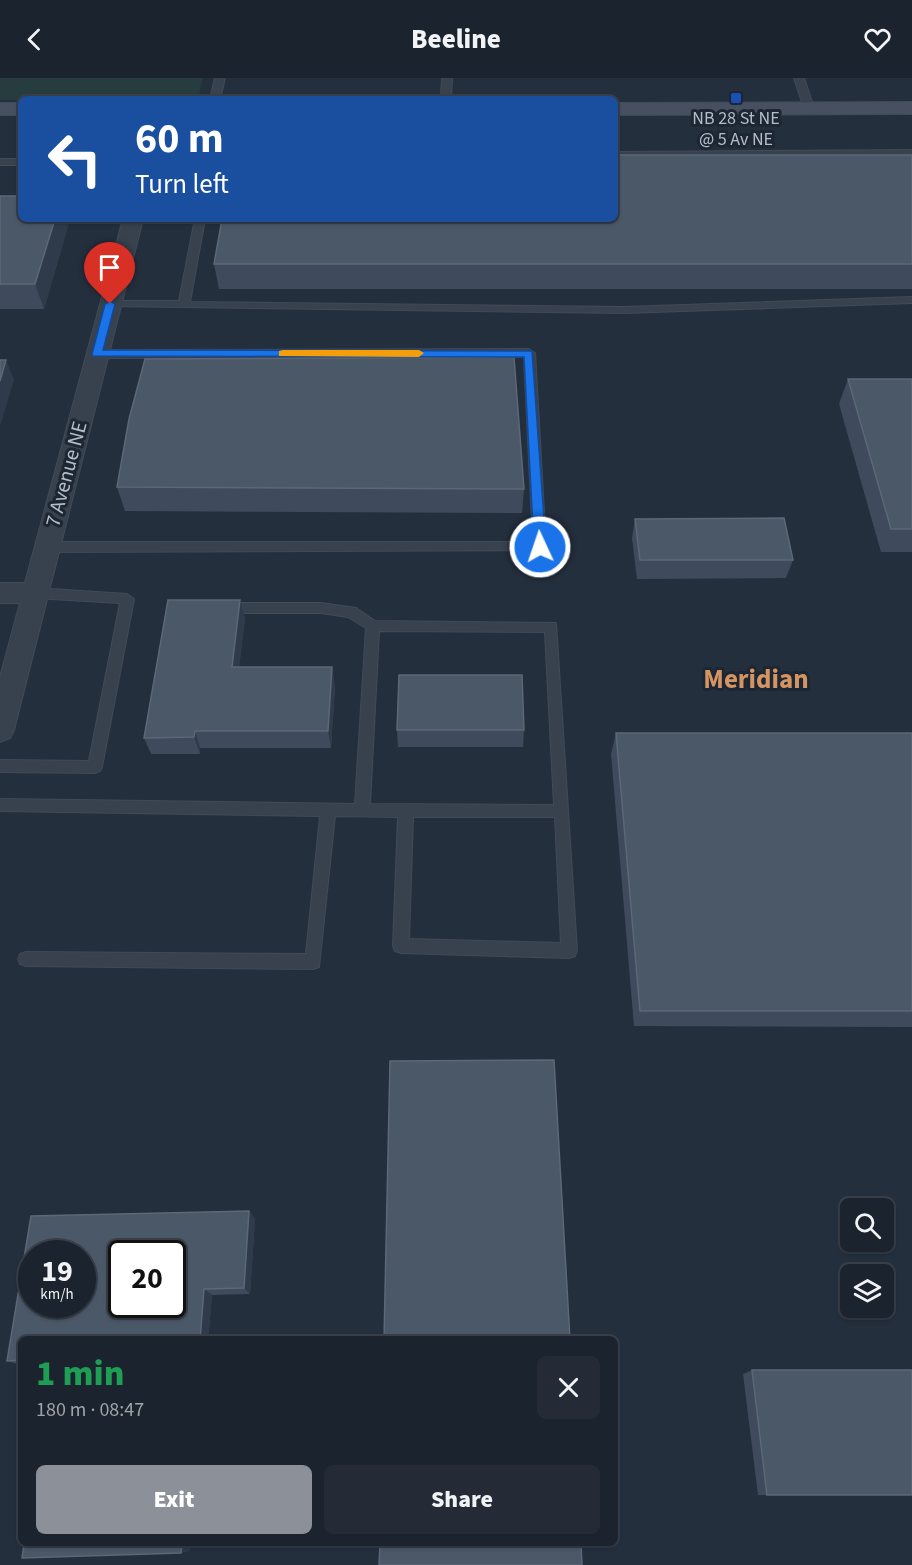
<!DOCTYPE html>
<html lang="en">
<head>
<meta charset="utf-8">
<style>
  body { margin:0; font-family:"Source Sans 3",sans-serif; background:#242b36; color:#f1f3f6; height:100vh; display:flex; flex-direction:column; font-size:22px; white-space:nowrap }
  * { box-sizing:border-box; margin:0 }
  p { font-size:20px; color:#a0a4aa }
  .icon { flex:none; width:33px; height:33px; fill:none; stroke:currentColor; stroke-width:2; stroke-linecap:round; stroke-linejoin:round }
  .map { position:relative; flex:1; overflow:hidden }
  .drawer { position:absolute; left:18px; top:1258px; width:600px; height:210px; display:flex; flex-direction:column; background:#1b232e; border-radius:9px; box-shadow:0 2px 4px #0004,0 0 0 2px #39404a }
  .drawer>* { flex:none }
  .guide { position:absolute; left:18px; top:18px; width:600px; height:126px; border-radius:9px; box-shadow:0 2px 4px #0004,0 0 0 2px #39404a; background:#1a4fa0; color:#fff; overflow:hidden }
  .tools { position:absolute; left:840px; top:1120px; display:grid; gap:12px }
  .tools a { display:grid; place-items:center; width:54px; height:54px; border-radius:9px; background:#1b232e; box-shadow:0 2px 4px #0004,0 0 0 2px #39404a; font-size:30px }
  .speed { position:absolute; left:18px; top:1162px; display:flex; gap:12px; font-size:30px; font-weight:700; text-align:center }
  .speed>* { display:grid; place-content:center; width:78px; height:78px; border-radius:50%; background:#1b232e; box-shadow:0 2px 4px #0004,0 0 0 2px #39404a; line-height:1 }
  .speed small { font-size:15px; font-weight:400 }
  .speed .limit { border:3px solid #111; border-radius:9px; background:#fff; color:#111 }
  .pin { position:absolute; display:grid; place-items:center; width:51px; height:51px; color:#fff; margin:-62px -26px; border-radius:50% 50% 50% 0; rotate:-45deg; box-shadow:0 0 6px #0007 }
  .pin .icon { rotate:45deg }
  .me { position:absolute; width:66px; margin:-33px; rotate:357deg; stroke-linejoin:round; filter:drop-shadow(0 0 4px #0008) }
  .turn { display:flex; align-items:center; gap:21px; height:126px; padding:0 18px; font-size:27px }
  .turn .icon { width:78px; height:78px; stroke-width:2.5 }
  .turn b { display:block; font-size:42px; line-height:51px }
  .round { display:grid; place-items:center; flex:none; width:63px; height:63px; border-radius:9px; background:#242b36 }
  .summary { display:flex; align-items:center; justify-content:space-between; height:102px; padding:0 18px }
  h1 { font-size:36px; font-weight:800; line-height:45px; color:#1e9e55 }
  .button { display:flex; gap:12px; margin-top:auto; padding:12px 18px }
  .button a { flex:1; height:69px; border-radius:9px; background:#8c9099; color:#fff; font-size:24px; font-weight:800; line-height:69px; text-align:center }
  .button a+a { background:#242b36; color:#f1f3f6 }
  header { display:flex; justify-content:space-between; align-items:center; height:78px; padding:0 18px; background:#1b232e; font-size:27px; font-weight:800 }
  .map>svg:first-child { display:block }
  .green { fill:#263c3f }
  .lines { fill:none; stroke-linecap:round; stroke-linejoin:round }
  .lane-casing { stroke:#414a57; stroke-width:2 }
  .street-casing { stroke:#414a57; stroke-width:2 }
  .secondary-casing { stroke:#414a57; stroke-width:2 }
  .lane { fill:#38414e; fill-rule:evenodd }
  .street { fill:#38414e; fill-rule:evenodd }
  .secondary { fill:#465061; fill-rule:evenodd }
  .wall { fill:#3f4b5c; fill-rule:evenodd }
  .shaded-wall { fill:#2f3b4b }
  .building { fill:#4b5868; stroke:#5c6777; stroke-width:1.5; fill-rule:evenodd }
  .route { fill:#1a73e8; stroke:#114b97; stroke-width:1.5 }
  .slow { fill:#f59e0b }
  .transit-dot { fill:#1a4fb4; stroke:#1d2633; stroke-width:2 }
  .labels { text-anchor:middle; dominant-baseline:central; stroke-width:6; stroke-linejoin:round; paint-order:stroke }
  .far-poi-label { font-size:18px; fill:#b4bcc9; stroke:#1d2633 }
  .street-label { font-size:21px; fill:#b4bcc9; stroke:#1d2633 }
  .district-label { font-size:27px; font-weight:bold; fill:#d59563; stroke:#1d2633 }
</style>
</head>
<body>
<header><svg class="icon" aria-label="back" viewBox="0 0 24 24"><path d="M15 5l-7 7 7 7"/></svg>Beeline<svg class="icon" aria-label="heart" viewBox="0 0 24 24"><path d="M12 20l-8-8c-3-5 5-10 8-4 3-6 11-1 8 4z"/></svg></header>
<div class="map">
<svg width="912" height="1487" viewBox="0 0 912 1487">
  <rect width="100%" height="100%" fill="#242f3e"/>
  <!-- green -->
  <polygon class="green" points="0,0 203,0 198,21 0,22"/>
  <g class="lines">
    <!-- lane casing -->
    <g class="lane-casing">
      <g id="lane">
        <polygon points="215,0 225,0 220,21 210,21"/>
        <polygon points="442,0 452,0 451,21 441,21"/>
        <polygon points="794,0 804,0 814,30 812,32 804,30"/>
        <polygon points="912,72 912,78 615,80 615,74"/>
        <rect x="0" y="81" width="21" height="6"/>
        <polygon points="195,141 205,141 190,224 624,229 912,219 912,225 624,235 106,228 105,226 110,223 179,223"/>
        <polygon points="529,271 535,275 546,469 545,472 47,474 41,469 47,464 533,464 524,279 97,280 91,276 97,272"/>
        <polygon points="35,510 127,516 134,521 102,689 100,693 95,695 0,694 0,682 89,683 120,525 35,520 28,515"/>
        <path d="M224,525H321L356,530L375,543L556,545L577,873L575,878L569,880L401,875L395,873L393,868L398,739L335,738L319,889L313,891L26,888L20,886L18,881L20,876L26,874L306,876L320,738L0,733V721L355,726L366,550L348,539L321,535H224L217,530ZM379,553L545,554L554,727L370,726ZM413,739H555L561,865L409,861Z"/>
      </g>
    </g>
    <!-- street casing -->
    <g class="street-casing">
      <polygon id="street" points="123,141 143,141 14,652 10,660 0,664 0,599 20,525 0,525 0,505 25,505"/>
    </g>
    <!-- secondary casing -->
    <g class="secondary-casing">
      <g id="secondary">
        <polygon points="912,24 912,36 615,37 615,25"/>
        <rect x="0" y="25" width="21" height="12"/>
      </g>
    </g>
    <!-- lane -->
    <use href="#lane" class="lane"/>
    <!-- street -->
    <use href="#street" class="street"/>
    <!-- secondary -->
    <use href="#secondary" class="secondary"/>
  </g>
  <!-- wall -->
  <g class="wall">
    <polygon points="912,77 912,211 219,211 214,186"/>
    <polygon points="0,118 21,141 70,141 44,231 0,231"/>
    <polygon points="848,301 912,301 912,474 881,474 839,326"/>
    <polygon points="117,409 524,411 522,435 125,433"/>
    <polygon points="635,441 793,482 786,500 637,501 632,460"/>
    <polygon points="245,540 239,589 335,607 331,670 200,670 200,676 151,676 144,660"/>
    <polygon points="397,652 524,652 523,669 398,669"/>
    <polygon points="616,655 912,655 912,949 634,948 611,676"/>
    <path d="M249,1133L255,1141L250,1216L212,1217L208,1262H21V1287L7,1283L31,1138ZM32,1176H82V1227H32ZM122,1176H172V1227H122Z"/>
    <polygon points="752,1292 912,1417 758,1417 743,1296"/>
  </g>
  <!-- shaded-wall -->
  <g class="shaded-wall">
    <polygon points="55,141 70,141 44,231 35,206"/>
    <polygon points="6,282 14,302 0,348 0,303"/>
    <polygon points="240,522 245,540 237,607 232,589"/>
    <polygon points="332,589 335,607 331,670 328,653"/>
    <polygon points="195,653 200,670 200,676 194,659"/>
    <polygon points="249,1133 255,1141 250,1216 244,1210"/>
    <polygon points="204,1211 212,1217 208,1262 200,1262"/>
    <polygon points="182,1466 191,1466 190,1473 181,1475"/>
  </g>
  <!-- building -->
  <g class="building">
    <polygon points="615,77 912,77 912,186 214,186 222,141 615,141"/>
    <polygon points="0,118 21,118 21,141 55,141 35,206 0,206"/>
    <polygon points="514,279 524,411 117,409 129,341 145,281"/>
    <polygon points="0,282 6,282 0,303"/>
    <polygon points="848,301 912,301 912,451 891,451"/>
    <polygon points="784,440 793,482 640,482 635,441"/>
    <polygon points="168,522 240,522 232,589 332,589 328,653 195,653 194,659 144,660"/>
    <polygon points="399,597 522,597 524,652 397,652"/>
    <polygon points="616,655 912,655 912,933 640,933"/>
    <polygon points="554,982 570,1262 384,1262 390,983"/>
    <path d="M249,1133L244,1210L204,1211L200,1262H21V1282L7,1283L31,1138ZM32,1176H82V1227H32ZM122,1176H172V1227H122Z"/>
    <polygon points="752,1292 912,1292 912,1417 767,1417"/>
    <polygon points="24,1466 182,1466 181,1475 22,1480"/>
    <polygon points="380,1466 581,1466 582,1487 379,1487"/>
  </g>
  <!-- route -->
  <polygon class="route" points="110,223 115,226 103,272 532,273 546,469 544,472 536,472 534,469 524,279 93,278 92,276 105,226"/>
  <!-- slow -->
  <polygon class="slow" points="283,272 419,272 424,275 419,279 279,278 279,273"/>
  <!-- markers -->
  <rect class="transit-dot" x="730" y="14" width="12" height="12" rx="3"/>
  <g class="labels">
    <!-- far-poi labels -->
    <g class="far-poi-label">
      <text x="736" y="40">NB 28 St NE<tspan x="736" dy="21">@ 5 Av NE</tspan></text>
    </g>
    <!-- street labels -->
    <g class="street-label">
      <text transform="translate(66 396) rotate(-75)">7 Avenue NE</text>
    </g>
    <!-- district labels -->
    <g class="district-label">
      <text x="756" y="601">Meridian</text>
    </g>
  </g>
</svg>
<div class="tools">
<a><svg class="icon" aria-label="search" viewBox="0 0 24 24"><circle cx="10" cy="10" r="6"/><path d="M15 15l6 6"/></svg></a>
<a><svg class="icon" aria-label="layers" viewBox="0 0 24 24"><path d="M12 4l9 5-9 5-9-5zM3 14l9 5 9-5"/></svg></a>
</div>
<div class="speed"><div>19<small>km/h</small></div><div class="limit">20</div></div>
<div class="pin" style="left:110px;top:226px;background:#d93025"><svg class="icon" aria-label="arrive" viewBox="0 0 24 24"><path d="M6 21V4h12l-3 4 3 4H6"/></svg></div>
<svg class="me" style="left:540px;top:469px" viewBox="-20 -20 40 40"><circle r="17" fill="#1a73e8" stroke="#fff" stroke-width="3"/><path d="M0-11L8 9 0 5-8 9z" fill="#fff"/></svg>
<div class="guide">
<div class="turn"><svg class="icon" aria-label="left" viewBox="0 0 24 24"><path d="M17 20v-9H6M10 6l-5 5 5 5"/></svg><div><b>60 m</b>Turn left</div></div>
</div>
<section class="drawer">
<div class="summary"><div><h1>1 min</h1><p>180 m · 08:47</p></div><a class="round"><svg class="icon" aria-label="close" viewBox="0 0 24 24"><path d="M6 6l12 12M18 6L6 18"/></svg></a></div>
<div class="button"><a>Exit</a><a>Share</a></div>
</section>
</div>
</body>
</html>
